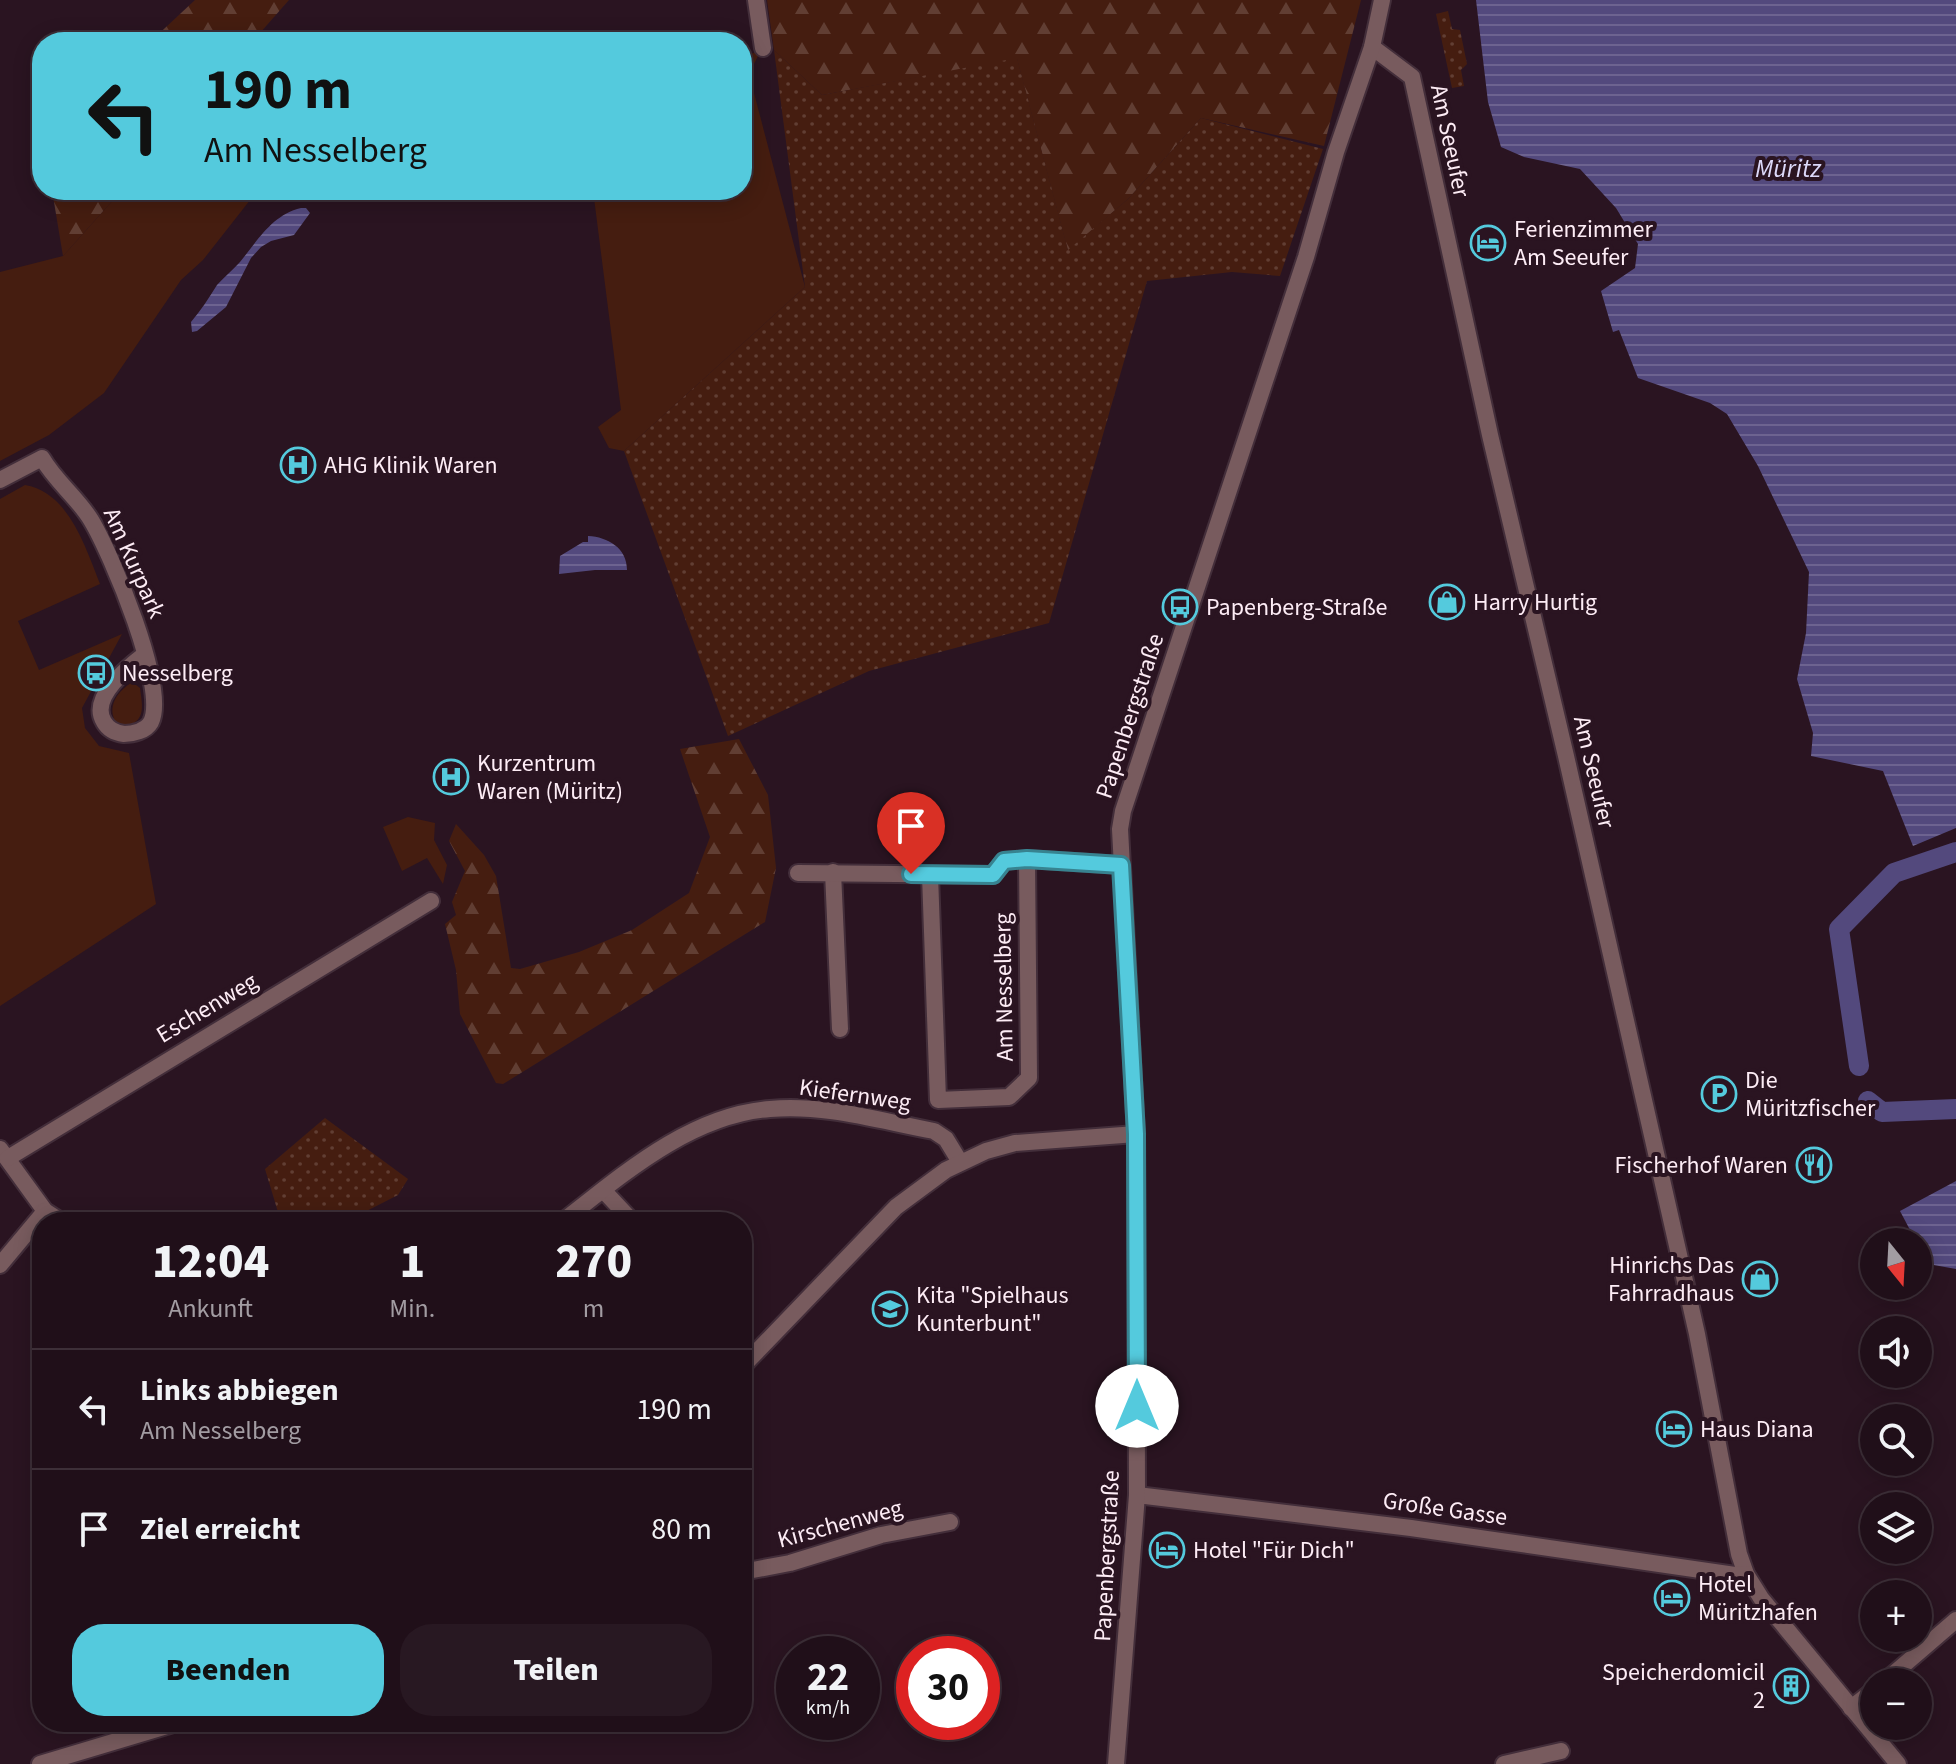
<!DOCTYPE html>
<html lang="de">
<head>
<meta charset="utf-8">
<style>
  body { margin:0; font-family:"Source Sans 3",sans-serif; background:#281822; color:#f1f3f6; height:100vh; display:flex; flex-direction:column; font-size:30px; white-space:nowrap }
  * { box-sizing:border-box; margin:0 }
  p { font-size:26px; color:#a29ca2 }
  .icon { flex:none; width:44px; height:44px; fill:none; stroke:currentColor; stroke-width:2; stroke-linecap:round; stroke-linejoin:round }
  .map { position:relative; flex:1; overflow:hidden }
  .drawer { position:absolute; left:32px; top:1212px; width:720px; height:520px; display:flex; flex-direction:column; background:#200f19; border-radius:32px; box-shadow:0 4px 20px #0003,0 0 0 2px #3d2f38 }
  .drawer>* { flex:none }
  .banner { position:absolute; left:32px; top:32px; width:720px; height:168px; border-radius:32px; box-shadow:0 4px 20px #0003,0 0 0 2px #3d2f38; background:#54cadd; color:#111; overflow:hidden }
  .needle { width:52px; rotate:162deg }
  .buttons { position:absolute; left:1860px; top:1228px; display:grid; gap:16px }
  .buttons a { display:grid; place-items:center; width:72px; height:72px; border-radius:50%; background:#200f19; box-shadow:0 4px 20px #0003,0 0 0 2px #3d2f38; font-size:40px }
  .speed { position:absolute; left:776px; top:1636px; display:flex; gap:16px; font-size:40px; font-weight:700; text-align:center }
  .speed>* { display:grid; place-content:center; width:104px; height:104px; border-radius:50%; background:#200f19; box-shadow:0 4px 20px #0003,0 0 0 2px #3d2f38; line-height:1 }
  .speed small { font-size:20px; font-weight:400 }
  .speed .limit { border:12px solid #d22; background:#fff; color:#111 }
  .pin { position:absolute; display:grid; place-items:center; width:68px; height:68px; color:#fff; margin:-82px -34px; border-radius:50% 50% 50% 0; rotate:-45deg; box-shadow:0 0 8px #0007 }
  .pin .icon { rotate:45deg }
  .me { position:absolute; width:88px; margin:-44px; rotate:0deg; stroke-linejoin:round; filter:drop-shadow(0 0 6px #0008) }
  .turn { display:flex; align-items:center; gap:28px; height:168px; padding:0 40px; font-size:36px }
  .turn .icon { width:104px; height:104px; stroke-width:2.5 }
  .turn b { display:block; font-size:56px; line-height:68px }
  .eta { display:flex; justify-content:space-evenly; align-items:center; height:136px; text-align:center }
  .eta b { font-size:48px; font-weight:800; line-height:56px }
  .action { display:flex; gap:16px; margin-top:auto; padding:16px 40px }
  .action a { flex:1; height:92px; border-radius:32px; background:#54cadd; color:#111; font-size:32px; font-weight:800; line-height:92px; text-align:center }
  .action a+a { background:#281822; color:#f1f3f6 }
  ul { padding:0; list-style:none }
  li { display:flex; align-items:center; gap:24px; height:120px; padding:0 40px; border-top:2px solid #3d2f38 }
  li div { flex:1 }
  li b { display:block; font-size:30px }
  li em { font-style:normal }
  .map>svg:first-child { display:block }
  .green { fill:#451d10 }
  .forest { fill:url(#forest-firs) }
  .park { fill:url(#park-dots) }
  .water { fill:url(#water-rules) }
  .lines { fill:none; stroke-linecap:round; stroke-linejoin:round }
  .canal { stroke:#53497d; stroke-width:20 }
  .minor-casing { stroke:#432e3a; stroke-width:20 }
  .minor { stroke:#785b5e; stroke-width:16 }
  .route-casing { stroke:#378390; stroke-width:20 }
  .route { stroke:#54cadd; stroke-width:14 }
  .labels { text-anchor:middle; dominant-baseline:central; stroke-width:8; stroke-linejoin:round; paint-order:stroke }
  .street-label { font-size:24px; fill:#fdecf5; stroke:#2a1421 }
  .poi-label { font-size:24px; fill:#fdecf5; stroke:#2a1421; text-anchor:start }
  .water-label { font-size:26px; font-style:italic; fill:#dcd8f9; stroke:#2a1421 }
</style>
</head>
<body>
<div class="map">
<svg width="1956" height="1764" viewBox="0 0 1956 1764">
  <defs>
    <pattern id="forest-firs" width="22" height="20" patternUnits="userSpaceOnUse" patternTransform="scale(2)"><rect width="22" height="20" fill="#451d10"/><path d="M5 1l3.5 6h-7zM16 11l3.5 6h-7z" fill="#613e33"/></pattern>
    <pattern id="park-dots" width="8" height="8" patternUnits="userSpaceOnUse" patternTransform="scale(2)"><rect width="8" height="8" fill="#451d10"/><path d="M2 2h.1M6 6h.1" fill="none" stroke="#613e33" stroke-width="1.8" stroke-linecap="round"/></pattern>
    <pattern id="water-rules" width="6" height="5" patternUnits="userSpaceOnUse" patternTransform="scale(2)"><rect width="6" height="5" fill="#53497d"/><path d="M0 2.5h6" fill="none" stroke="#6d6390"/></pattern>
  </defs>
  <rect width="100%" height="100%" fill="#2a1421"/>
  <!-- green -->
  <g class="green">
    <polygon points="760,52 749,74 805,287 624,451 609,448 598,427 621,410 593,190 742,190 742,55"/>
    <polygon points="122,190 258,190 203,260 181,280 104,393 49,435 0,461 0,272 63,256"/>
    <path d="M25,485C69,492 86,549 100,584L18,621L39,670L122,634L82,708L85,728L99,746L129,753L156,904L0,1006V499Z"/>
    <path d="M132,682L140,688C142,704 147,721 126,726L115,721C107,704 119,691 132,682Z"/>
    <polygon points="408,817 435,823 434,840 447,865 443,884 427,858 402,871 383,827"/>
  </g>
  <!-- forest -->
  <g class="forest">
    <polygon points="195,0 289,0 252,42 150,42"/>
    <polygon points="767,0 1361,0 1324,146 1201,118 1128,199 1068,251 1017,59 822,95 774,50"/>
    <polygon points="52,190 122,190 63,256"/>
    <polygon points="739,739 768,795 776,868 765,922 503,1084 496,1083 460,1014 456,970 445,924 456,915 452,902 465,871 449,841 456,824 484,855 496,876 511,968 520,969 579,952 632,930 689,893 710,837 680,749"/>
  </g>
  <!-- park -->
  <g class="park">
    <polygon points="1448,11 1452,29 1460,30 1467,64 1461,70 1464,86 1452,88 1436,14"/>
    <polygon points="774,50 822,95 1017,58 1068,250 1128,199 1201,118 1323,149 1280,276 1232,272 1147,281 1049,623 869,671 728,736 624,451 805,287"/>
    <polygon points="325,1118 408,1179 398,1195 345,1222 281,1222 265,1169"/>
  </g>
  <!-- water -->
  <g class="water">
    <polygon points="1476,0 1956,0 1956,828 1913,846 1883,771 1811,756 1813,733 1797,679 1806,633 1809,572 1758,466 1727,414 1710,403 1638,378 1619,330 1613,332 1601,291 1635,268 1638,244 1616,208 1580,169 1524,157 1501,147 1488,102"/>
    <path d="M301,208H306L310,213L294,235L271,241L261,247L251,258L226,307L197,331L192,332L191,322C201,310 209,298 217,285C224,277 233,270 240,262C258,240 272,215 301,208Z"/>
    <path d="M588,536C608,537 627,548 627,570H595L559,574L560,556L583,542H588Z"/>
    <polygon points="1956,1181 1956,1269 1928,1264 1900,1211"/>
  </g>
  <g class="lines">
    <!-- canal -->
    <g class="canal">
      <polyline points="1859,1066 1839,929 1894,873 1956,852"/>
      <polyline points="1868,1101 1882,1112 1956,1109"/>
    </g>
    <!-- minor casing -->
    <g class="minor-casing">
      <g id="minor">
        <polyline points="756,0 763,48"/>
        <polyline points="1372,47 1412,77 1490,435 1566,756 1697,1334 1739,1554 1746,1574 1761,1598 1898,1764"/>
        <path d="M0,480L42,458C56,482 77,497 91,520C111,553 168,688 151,722C146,731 133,734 124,734C116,733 108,729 104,722C89,698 128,667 145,654"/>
        <polyline points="833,872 840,1029"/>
        <polyline points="798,873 993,875 1004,861 1027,859 1121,865"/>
        <polyline points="930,875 938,1100 1009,1097 1029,1078 1027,859"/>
        <polyline points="0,1149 45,1211 62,1222"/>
        <polyline points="8,1158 431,901"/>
        <polyline points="603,1190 633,1222"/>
        <path d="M562,1222C622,1175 690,1115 770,1109C825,1104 880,1121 934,1131L946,1139L960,1162"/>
        <polyline points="0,1265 45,1211"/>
        <polyline points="742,1367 896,1207 946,1170 986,1151 1015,1143 1136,1134"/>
        <polyline points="1137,1495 1411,1528 1735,1575 1746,1574"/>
        <polyline points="742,1572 790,1563 881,1535 950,1522"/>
        <polyline points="1884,1682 1956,1620"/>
        <polyline points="1851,1708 1874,1690"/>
        <polyline points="40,1764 180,1722"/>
        <polyline points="1116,1764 1137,1495 1136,1134 1120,829 1123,811 1306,257 1336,152 1372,47 1382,0"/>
        <polyline points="1504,1764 1561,1751"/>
      </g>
    </g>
    <!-- minor -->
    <use href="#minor" class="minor"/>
  </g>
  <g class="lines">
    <!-- route casing -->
    <g class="route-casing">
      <polyline id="route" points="911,874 993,875 1004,861 1027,859 1121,865 1136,1134 1137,1406"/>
    </g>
    <!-- route -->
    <use href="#route" class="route"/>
  </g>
  <!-- icons -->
  <defs>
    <g id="hotel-ring" transform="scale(1.8)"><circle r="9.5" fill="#2a1421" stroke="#54cadd" stroke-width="1.5"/><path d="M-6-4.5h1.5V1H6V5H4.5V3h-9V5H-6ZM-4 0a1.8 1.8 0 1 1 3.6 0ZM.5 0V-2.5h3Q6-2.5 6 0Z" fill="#54cadd"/></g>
    <g id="hospital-ring" transform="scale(1.8)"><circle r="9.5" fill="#2a1421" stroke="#54cadd" stroke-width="1.5"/><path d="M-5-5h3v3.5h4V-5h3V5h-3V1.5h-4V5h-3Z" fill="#54cadd"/></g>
    <g id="shop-ring" transform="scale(1.8)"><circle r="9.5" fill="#2a1421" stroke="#54cadd" stroke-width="1.5"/><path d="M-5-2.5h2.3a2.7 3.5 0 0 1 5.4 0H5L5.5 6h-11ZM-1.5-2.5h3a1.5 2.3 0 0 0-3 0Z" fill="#54cadd"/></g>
    <g id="bus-ring" transform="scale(1.8)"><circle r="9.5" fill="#2a1421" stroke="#54cadd" stroke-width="1.5"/><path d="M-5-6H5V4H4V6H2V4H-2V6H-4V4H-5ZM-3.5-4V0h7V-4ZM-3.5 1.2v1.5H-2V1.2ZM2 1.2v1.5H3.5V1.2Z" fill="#54cadd"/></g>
    <g id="parking-ring" transform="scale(1.8)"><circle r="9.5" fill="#2a1421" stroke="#54cadd" stroke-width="1.5"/><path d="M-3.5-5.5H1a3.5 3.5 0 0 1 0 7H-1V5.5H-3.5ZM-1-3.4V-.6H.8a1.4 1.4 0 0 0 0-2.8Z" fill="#54cadd"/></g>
    <g id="restaurant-ring" transform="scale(1.8)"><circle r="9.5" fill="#2a1421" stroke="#54cadd" stroke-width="1.5"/><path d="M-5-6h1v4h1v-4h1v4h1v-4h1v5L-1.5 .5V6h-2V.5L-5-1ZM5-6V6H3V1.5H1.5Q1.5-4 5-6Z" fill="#54cadd"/></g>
    <g id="school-ring" transform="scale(1.8)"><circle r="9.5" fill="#2a1421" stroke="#54cadd" stroke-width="1.5"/><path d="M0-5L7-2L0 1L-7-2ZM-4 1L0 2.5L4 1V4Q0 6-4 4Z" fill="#54cadd"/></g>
    <g id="building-ring" transform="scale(1.8)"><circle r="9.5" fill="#2a1421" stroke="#54cadd" stroke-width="1.5"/><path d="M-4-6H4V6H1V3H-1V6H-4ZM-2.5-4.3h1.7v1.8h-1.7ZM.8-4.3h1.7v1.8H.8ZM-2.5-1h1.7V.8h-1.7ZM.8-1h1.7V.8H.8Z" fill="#54cadd"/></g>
  </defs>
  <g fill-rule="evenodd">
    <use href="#hotel-ring" x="1488" y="243"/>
    <use href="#hospital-ring" x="298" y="465"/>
    <use href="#shop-ring" x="1447" y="602"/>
    <use href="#bus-ring" x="1180" y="607"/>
    <use href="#bus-ring" x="96" y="673"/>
    <use href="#hospital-ring" x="451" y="777"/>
    <use href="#parking-ring" x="1719" y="1094"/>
    <use href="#restaurant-ring" x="1814" y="1165"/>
    <use href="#shop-ring" x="1760" y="1279"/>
    <use href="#school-ring" x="890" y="1309"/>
    <use href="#hotel-ring" x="1674" y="1429"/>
    <use href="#hotel-ring" x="1167" y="1550"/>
    <use href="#hotel-ring" x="1672" y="1598"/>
    <use href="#building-ring" x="1791" y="1686"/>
  </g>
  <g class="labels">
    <!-- street labels -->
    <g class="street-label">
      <text transform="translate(1450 141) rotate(78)">Am Seeufer</text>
      <text transform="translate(134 563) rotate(66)">Am Kurpark</text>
      <text transform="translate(1130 716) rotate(-72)">Papenbergstraße</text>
      <text transform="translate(1594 772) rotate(77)">Am Seeufer</text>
      <text transform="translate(1004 987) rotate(-91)">Am Nesselberg</text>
      <text transform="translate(207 1008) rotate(-31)">Eschenweg</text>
      <text transform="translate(855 1095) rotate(8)">Kiefernweg</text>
      <text transform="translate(1445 1509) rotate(8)">Große Gasse</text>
      <text transform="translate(840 1524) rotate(-15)">Kirschenweg</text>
      <text transform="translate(1107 1556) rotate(-87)">Papenbergstraße</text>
    </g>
    <!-- poi labels -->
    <g class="poi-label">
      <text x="1514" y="229">Ferienzimmer<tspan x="1514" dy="28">Am Seeufer</tspan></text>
      <text x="324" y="465">AHG Klinik Waren</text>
      <text x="1473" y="602">Harry Hurtig</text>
      <text x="1206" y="607">Papenberg-Straße</text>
      <text x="122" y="673">Nesselberg</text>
      <text x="477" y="763">Kurzentrum<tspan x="477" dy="28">Waren (Müritz)</tspan></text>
      <text x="1745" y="1080">Die<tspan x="1745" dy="28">Müritzfischer</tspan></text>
      <text x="1788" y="1165" text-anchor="end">Fischerhof Waren</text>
      <text x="1734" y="1265" text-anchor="end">Hinrichs Das<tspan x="1734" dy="28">Fahrradhaus</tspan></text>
      <text x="916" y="1295">Kita "Spielhaus<tspan x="916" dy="28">Kunterbunt"</tspan></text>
      <text x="1700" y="1429">Haus Diana</text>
      <text x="1193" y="1550">Hotel "Für Dich"</text>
      <text x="1698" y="1584">Hotel<tspan x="1698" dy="28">Müritzhafen</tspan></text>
      <text x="1765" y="1672" text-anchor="end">Speicherdomicil<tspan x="1765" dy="28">2</tspan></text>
    </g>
    <!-- water labels -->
    <g class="water-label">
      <text x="1788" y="168">Müritz</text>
    </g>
  </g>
</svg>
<div class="buttons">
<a><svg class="needle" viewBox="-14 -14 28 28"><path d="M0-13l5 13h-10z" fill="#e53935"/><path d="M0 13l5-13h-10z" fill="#a29ca2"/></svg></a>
<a><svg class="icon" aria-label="sound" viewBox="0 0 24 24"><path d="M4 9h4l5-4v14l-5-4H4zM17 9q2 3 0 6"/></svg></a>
<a><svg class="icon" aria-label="search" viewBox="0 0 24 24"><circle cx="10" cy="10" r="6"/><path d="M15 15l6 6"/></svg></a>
<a><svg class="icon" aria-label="layers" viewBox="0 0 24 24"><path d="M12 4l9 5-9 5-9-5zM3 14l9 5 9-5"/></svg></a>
<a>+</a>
<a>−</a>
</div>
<div class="speed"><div>22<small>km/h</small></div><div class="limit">30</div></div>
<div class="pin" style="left:911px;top:874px;background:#d93025"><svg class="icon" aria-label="arrive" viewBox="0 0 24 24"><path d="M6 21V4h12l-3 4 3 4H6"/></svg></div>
<svg class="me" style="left:1137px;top:1406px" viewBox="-20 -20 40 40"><circle r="19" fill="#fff"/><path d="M0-13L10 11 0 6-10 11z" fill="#54cadd"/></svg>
<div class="banner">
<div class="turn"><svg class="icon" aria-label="left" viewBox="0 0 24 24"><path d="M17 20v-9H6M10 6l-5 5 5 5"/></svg><div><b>190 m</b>Am Nesselberg</div></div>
</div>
<section class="drawer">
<div class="eta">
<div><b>12:04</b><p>Ankunft</p></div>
<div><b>1</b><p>Min.</p></div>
<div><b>270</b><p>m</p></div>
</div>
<ul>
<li><svg class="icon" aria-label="left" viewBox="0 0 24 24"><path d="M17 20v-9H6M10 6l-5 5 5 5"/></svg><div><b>Links abbiegen</b><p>Am Nesselberg</p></div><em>190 m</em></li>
<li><svg class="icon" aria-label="arrive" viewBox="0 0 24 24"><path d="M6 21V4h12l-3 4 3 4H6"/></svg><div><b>Ziel erreicht</b></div><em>80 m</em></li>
</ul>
<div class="action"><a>Beenden</a><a>Teilen</a></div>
</section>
</div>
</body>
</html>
